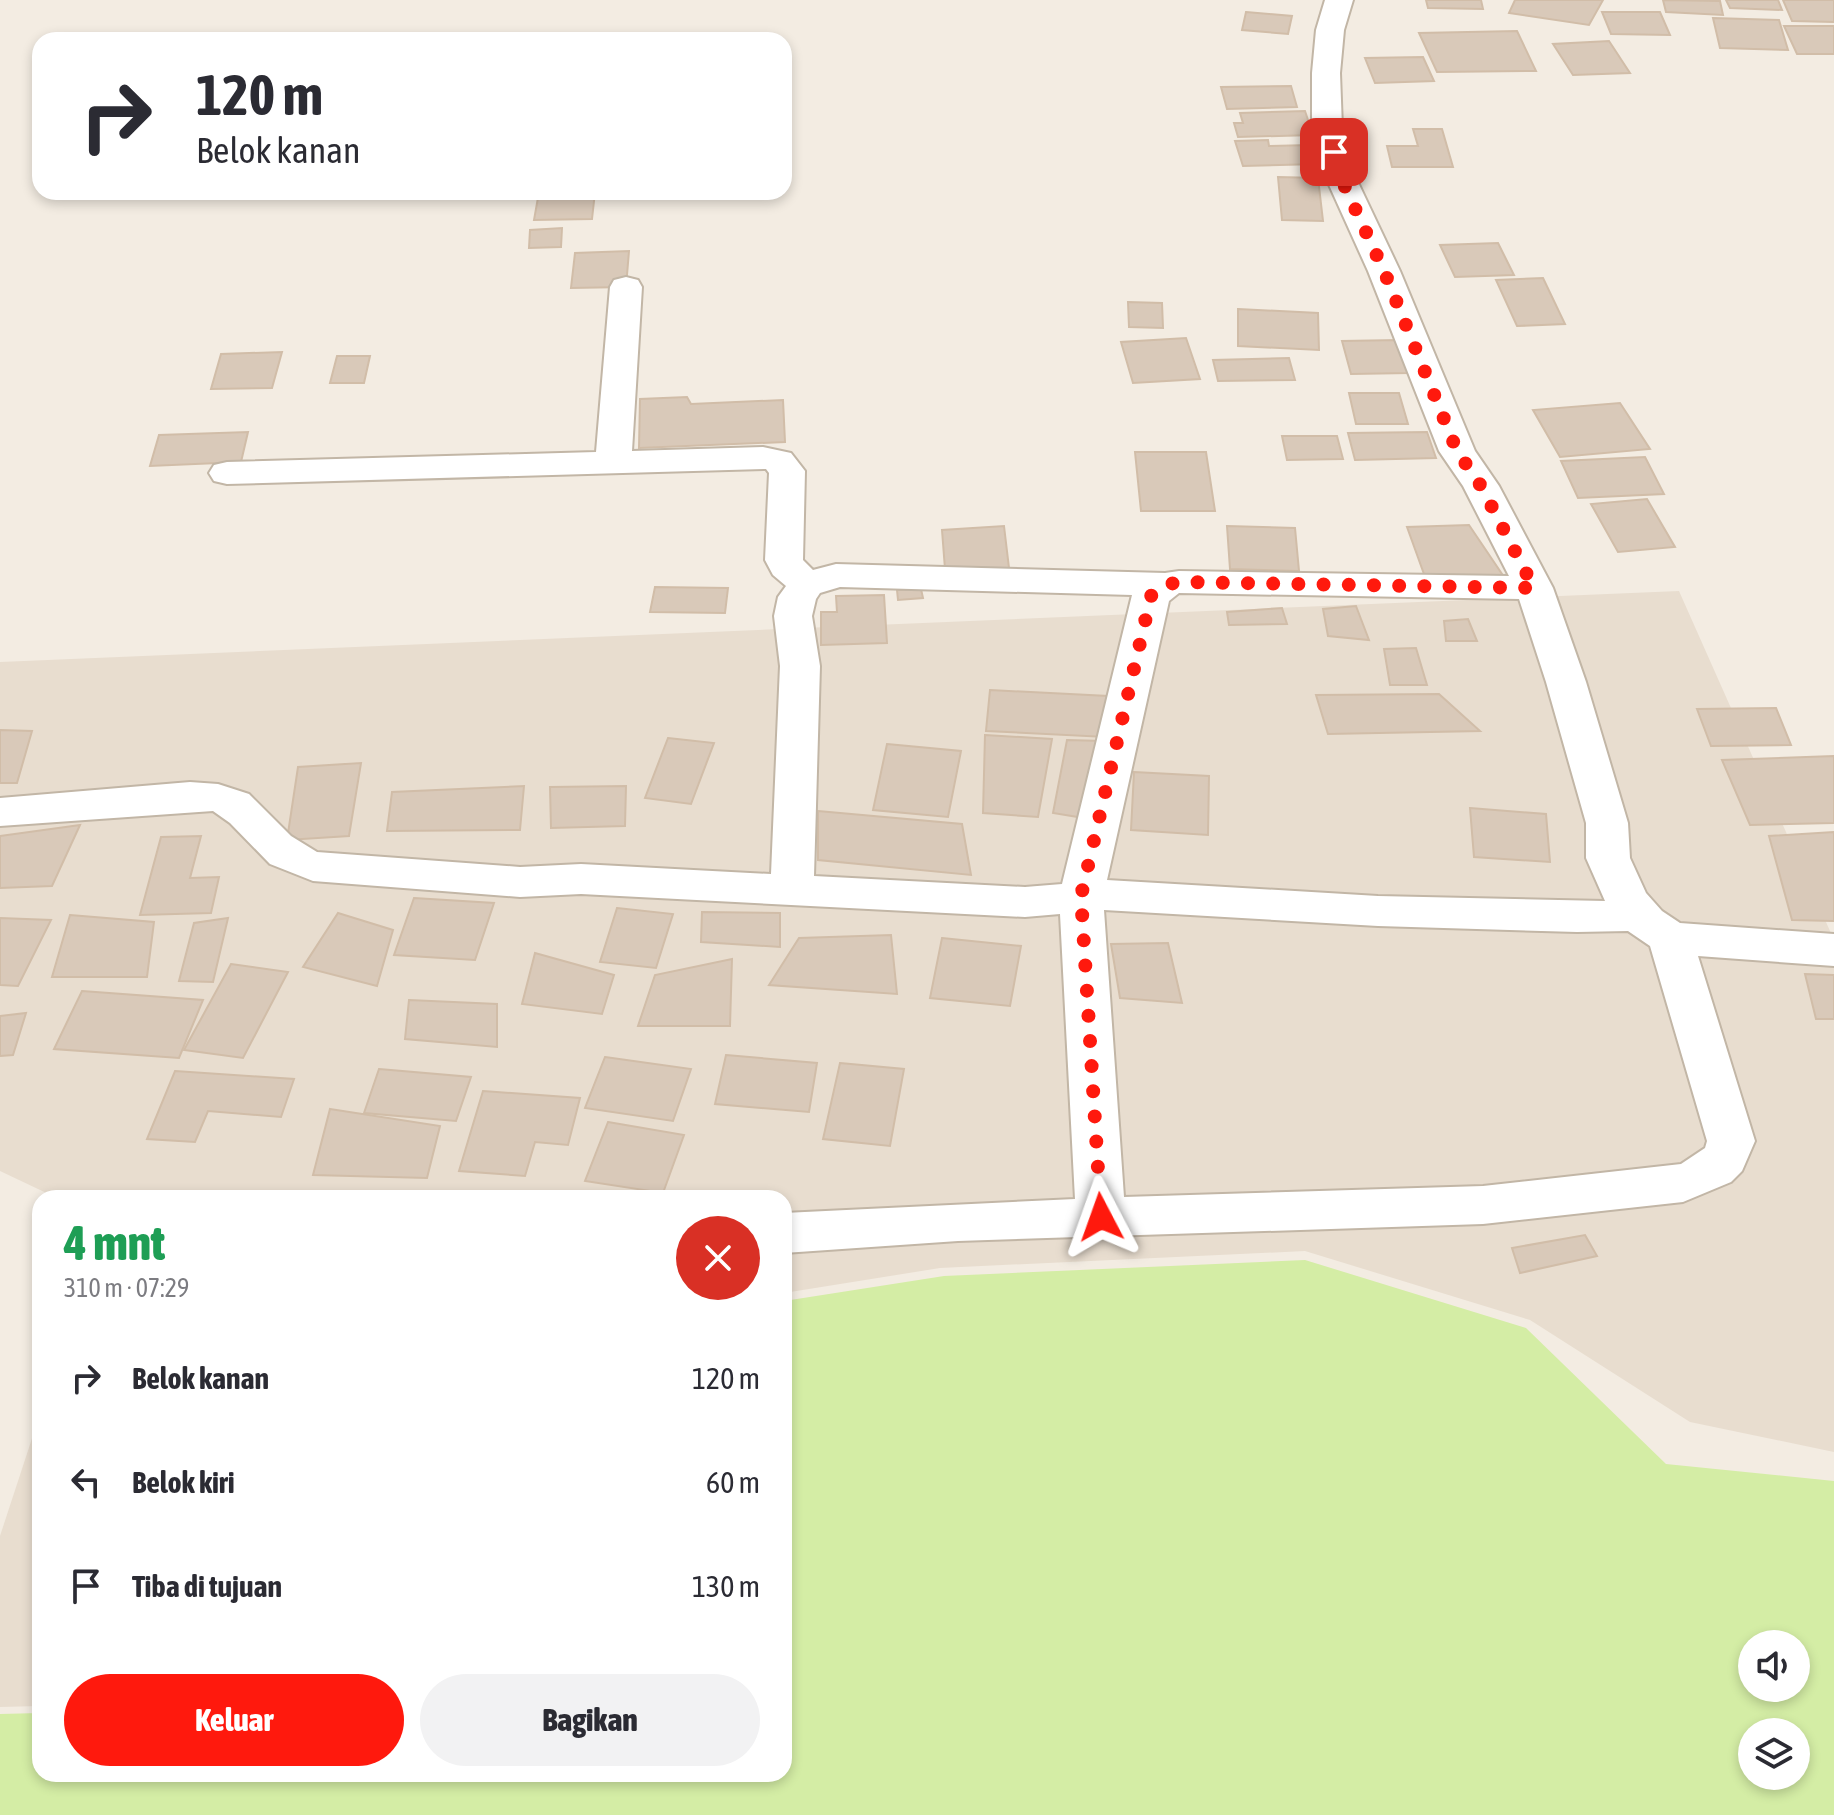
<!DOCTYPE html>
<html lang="id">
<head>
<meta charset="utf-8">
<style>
  body { margin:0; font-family:"Asap Condensed",sans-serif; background:#f2f2f3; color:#2b2b33; height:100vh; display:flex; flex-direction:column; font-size:30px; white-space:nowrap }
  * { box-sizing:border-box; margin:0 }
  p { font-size:26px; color:#7c7c81 }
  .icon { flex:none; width:44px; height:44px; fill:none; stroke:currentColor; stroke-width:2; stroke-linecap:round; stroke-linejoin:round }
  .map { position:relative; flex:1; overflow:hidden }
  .panel { position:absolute; left:32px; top:1190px; width:760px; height:592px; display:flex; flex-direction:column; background:#fff; border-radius:24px; box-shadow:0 4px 12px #0003 }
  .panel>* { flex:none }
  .top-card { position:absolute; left:32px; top:32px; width:760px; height:168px; border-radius:24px; box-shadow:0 4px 12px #0003; background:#fff; color:#2b2b33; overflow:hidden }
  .tools { position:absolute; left:1738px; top:1630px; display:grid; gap:16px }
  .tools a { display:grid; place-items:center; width:72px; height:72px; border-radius:50%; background:#fff; box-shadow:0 4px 12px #0003; font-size:40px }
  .pin { position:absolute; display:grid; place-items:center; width:68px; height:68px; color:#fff; margin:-34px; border-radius:16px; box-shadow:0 4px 12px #0006 }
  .me { position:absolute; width:88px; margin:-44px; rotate:356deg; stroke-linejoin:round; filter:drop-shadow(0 0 6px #0008) }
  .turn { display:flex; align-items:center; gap:28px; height:168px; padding:0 32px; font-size:36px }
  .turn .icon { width:104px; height:104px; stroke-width:2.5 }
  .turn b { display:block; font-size:56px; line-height:68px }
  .round { display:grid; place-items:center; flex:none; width:84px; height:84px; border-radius:42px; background:#f2f2f3 }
  .summary { display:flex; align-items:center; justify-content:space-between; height:136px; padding:0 32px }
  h1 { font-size:48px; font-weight:800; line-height:60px; color:#1e9e55 }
  .cta { display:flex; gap:16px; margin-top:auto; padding:16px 32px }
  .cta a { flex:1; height:92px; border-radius:48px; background:#ff190d; color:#fff; font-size:32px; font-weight:800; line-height:92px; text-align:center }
  .cta a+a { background:#f2f2f3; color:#2b2b33 }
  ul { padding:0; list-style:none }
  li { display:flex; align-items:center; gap:24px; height:104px; padding:0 32px }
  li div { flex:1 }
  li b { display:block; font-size:30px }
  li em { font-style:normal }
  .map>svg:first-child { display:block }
  .residential { fill:#e8ddcf }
  .green { fill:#d4eda5; fill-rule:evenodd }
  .building { fill:#d9c9b9; stroke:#d1bda8; stroke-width:2 }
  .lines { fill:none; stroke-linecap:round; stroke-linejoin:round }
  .street-casing { stroke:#c2b6a6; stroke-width:4 }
  .street { fill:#fff; fill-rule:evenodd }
  .route { stroke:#ff190d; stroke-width:14; stroke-dasharray:0 25.2 }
</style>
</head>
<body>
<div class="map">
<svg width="1834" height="1815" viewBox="0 0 1834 1815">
  <rect width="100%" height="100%" fill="#f3ece2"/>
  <!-- residential -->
  <g class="residential">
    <polygon points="1679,591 1834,940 1834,1452 1690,1422 1530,1320 1305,1251 940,1268 784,1293 784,1198 57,1198 0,1171 0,662"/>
    <polygon points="40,1414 40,1706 0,1707 0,1536"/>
  </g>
  <!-- green -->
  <path class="green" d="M1305,1260L1526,1328L1666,1464L1834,1481V1815H0V1714L40,1713V1774H784V1301L944,1276ZM1752,1644H1796V1688H1752ZM1752,1732H1796V1776H1752Z"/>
  <!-- building -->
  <g class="building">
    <polygon points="1426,0 1481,0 1483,9 1428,8"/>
    <polygon points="1515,0 1603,0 1589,25 1509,13"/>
    <polygon points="1663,0 1720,1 1723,15 1666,12"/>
    <polygon points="1726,0 1778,0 1782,10 1730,8"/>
    <polygon points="1783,0 1834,0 1834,22 1792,21"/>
    <polygon points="1246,12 1292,16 1288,34 1242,30"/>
    <polygon points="1602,12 1660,12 1670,35 1611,34"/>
    <polygon points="1713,18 1779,20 1788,50 1720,48"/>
    <polygon points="1784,26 1834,26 1834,54 1797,54"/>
    <polygon points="1517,31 1536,71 1437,72 1419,33"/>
    <polygon points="1609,41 1630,73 1573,75 1553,44"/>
    <polygon points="1423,57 1434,81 1375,83 1365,58"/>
    <polygon points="1291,86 1297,107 1227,109 1221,87"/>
    <polygon points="1305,111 1313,135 1238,137 1234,123 1243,123 1240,113"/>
    <polygon points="1413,129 1442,129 1453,167 1392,167 1387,146 1418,146"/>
    <polygon points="1268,140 1269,146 1310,145 1317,164 1243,166 1235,141"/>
    <polygon points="1278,177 1318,178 1323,221 1282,220"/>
    <polygon points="539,192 595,192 592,219 534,220"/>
    <polygon points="562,228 561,247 529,248 530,230"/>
    <polygon points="1498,243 1514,275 1455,277 1440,245"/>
    <polygon points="629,251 626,287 571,288 575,253"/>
    <polygon points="1543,278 1565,324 1517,326 1496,280"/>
    <polygon points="1128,302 1162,303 1163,328 1129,327"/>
    <polygon points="1238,309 1318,313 1319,350 1238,346"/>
    <polygon points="1186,338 1200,379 1133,383 1121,342"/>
    <polygon points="1399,340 1409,373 1351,374 1342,341"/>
    <polygon points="282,352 272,388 211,389 221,354"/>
    <polygon points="337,356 370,356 364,383 330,383"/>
    <polygon points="1289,358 1295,380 1218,381 1213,360"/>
    <polygon points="1349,393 1399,393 1408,424 1356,424"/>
    <polygon points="687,397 691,404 783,400 785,442 639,448 640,399"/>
    <polygon points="1620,403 1650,449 1560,457 1533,410"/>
    <polygon points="248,432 241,462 150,466 159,435"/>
    <polygon points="1427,432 1436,458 1355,460 1348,433"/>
    <polygon points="1282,436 1337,436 1343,459 1287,460"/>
    <polygon points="1135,452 1206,452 1215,511 1141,511"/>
    <polygon points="1645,457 1664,494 1578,498 1561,461"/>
    <polygon points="1647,499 1675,547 1618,552 1591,504"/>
    <polygon points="1469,525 1504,577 1424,574 1407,527"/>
    <polygon points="1004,526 1009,568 945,569 942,530"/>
    <polygon points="1227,526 1295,528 1299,571 1230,569"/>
    <polygon points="655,587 728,588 725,613 650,612"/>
    <polygon points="921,589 923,598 898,600 897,590"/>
    <polygon points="884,595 887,643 821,645 821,612 837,612 836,596"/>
    <polygon points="1356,606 1369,640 1328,636 1323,609"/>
    <polygon points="1282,608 1287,624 1229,625 1227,612"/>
    <polygon points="1468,619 1477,641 1446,641 1444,621"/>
    <polygon points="1416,648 1427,685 1390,685 1384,649"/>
    <polygon points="990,690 1108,696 1106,737 986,731"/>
    <polygon points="1439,694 1480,731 1328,734 1316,695"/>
    <polygon points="1776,708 1791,745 1711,746 1697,709"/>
    <polygon points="0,730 32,731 17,783 0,783"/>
    <polygon points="985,735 1052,739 1038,817 983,813"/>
    <polygon points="668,738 714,743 691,804 645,798"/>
    <polygon points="1067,740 1103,741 1084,818 1053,813"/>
    <polygon points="887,744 961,751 948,817 873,810"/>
    <polygon points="1834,756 1834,823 1750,825 1722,760"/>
    <polygon points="361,763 349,836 287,840 298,767"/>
    <polygon points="1134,772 1209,776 1208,835 1131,830"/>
    <polygon points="524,786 520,830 387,831 392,792"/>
    <polygon points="626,786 625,826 551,828 550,787"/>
    <polygon points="1470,808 1546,814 1550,862 1474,857"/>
    <polygon points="818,811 962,824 971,875 818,860"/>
    <polygon points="80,825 52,886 0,888 0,836"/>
    <polygon points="1834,832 1834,921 1792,920 1769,836"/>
    <polygon points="201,836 190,878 219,877 211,913 140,915 161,837"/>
    <polygon points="414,898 494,903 475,960 394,955"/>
    <polygon points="617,908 673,914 656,968 600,962"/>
    <polygon points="702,912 780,913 780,947 701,942"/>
    <polygon points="338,913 393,930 377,986 303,967"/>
    <polygon points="70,915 154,922 147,977 52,977"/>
    <polygon points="0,918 51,920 18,986 0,985"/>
    <polygon points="228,918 213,982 179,981 194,923"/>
    <polygon points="891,935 897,994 769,985 799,938"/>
    <polygon points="942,938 1021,946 1010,1006 930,998"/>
    <polygon points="1168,943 1182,1003 1120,998 1111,944"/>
    <polygon points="535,953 614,975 602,1014 522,1004"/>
    <polygon points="732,959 730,1026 638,1026 655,975"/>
    <polygon points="231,964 288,972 243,1058 184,1050"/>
    <polygon points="1805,974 1834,975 1834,1019 1816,1019"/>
    <polygon points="82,991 203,1000 179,1058 54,1049"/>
    <polygon points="409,1000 497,1004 497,1047 405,1039"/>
    <polygon points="26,1013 13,1055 0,1056 0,1016"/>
    <polygon points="726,1055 817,1063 809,1112 715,1104"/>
    <polygon points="605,1057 691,1069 673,1121 585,1108"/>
    <polygon points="840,1063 904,1069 890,1146 823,1139"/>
    <polygon points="379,1069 471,1077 456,1121 364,1113"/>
    <polygon points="175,1071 294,1079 281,1117 208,1111 195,1142 147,1139"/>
    <polygon points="483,1091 580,1098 568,1145 535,1142 525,1176 459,1171"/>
    <polygon points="330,1109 440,1126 427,1178 313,1175"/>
    <polygon points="608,1122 684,1135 663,1193 585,1181"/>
    <polygon points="1585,1235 1597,1256 1520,1273 1512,1248"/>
  </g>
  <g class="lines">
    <!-- street casing -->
    <g class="street-casing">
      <path id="street" d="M1325,0H1353L1344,30L1340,73L1342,128L1355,176L1400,271L1475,451L1499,486L1553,588L1586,682L1628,823L1630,858L1646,893L1662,911L1680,923L1834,934V966L1698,956L1755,1141L1742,1171L1731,1182L1683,1202L1483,1224L958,1241L784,1253V1213L1075,1199L1060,914L1025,917L581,894L520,897L313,881L270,864L230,823L213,811L0,826V798L190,782L218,784L249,794L291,836L317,852L520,867L581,864L771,874L780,666L774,616L778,597L786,586L773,575L765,560L769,473L766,469L227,484L214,481L209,473L214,465L227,462L596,452L610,287L614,280L626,277L638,280L642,287L632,451L763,447L791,453L805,471L803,560L813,570L836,564L1165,573L1179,571L1509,576L1463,486L1439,451L1368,271L1325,176L1312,128V73L1316,30ZM840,587L1132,595L1062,884L1025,887L814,876L820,666L812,616L816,599L820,593ZM1179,593L1519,599L1546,682L1586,823V858L1605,901L1378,896L1107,880L1169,601ZM1104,910L1378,926L1577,932L1628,931L1650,946L1707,1141L1705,1148L1681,1164L1483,1186L1124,1197Z"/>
    </g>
    <!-- street -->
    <use href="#street" class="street"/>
  </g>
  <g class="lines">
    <!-- route -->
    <polyline class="route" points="1101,1217 1081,896 1151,596 1165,585 1179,582 1534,588 1481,486 1457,451 1384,271 1340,176 1334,152"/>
  </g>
</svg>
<div class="tools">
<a><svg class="icon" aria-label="sound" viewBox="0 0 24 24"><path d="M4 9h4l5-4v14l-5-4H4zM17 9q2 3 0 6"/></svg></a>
<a><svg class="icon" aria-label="layers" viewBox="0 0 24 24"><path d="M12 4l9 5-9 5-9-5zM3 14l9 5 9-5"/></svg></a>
</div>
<div class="pin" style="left:1334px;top:152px;background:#d93025"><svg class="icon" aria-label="arrive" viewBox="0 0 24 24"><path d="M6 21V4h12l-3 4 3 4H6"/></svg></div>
<svg class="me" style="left:1101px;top:1217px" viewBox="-20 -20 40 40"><path d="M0-17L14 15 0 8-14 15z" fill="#ff190d" stroke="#fff" stroke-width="4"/></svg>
<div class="top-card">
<div class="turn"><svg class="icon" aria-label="right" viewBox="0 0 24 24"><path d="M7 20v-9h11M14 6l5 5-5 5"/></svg><div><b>120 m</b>Belok kanan</div></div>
</div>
<section class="panel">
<div class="summary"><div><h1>4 mnt</h1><p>310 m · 07:29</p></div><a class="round" style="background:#d93025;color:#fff"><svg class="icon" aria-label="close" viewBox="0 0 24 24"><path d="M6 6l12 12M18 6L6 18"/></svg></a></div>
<ul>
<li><svg class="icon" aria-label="right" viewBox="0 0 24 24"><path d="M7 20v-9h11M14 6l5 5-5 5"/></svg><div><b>Belok kanan</b></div><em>120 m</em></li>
<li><svg class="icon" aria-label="left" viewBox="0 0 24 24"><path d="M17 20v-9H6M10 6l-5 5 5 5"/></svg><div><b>Belok kiri</b></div><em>60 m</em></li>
<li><svg class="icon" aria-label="arrive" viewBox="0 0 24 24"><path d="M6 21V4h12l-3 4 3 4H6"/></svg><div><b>Tiba di tujuan</b></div><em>130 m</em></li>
</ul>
<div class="cta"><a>Keluar</a><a>Bagikan</a></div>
</section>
</div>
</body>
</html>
